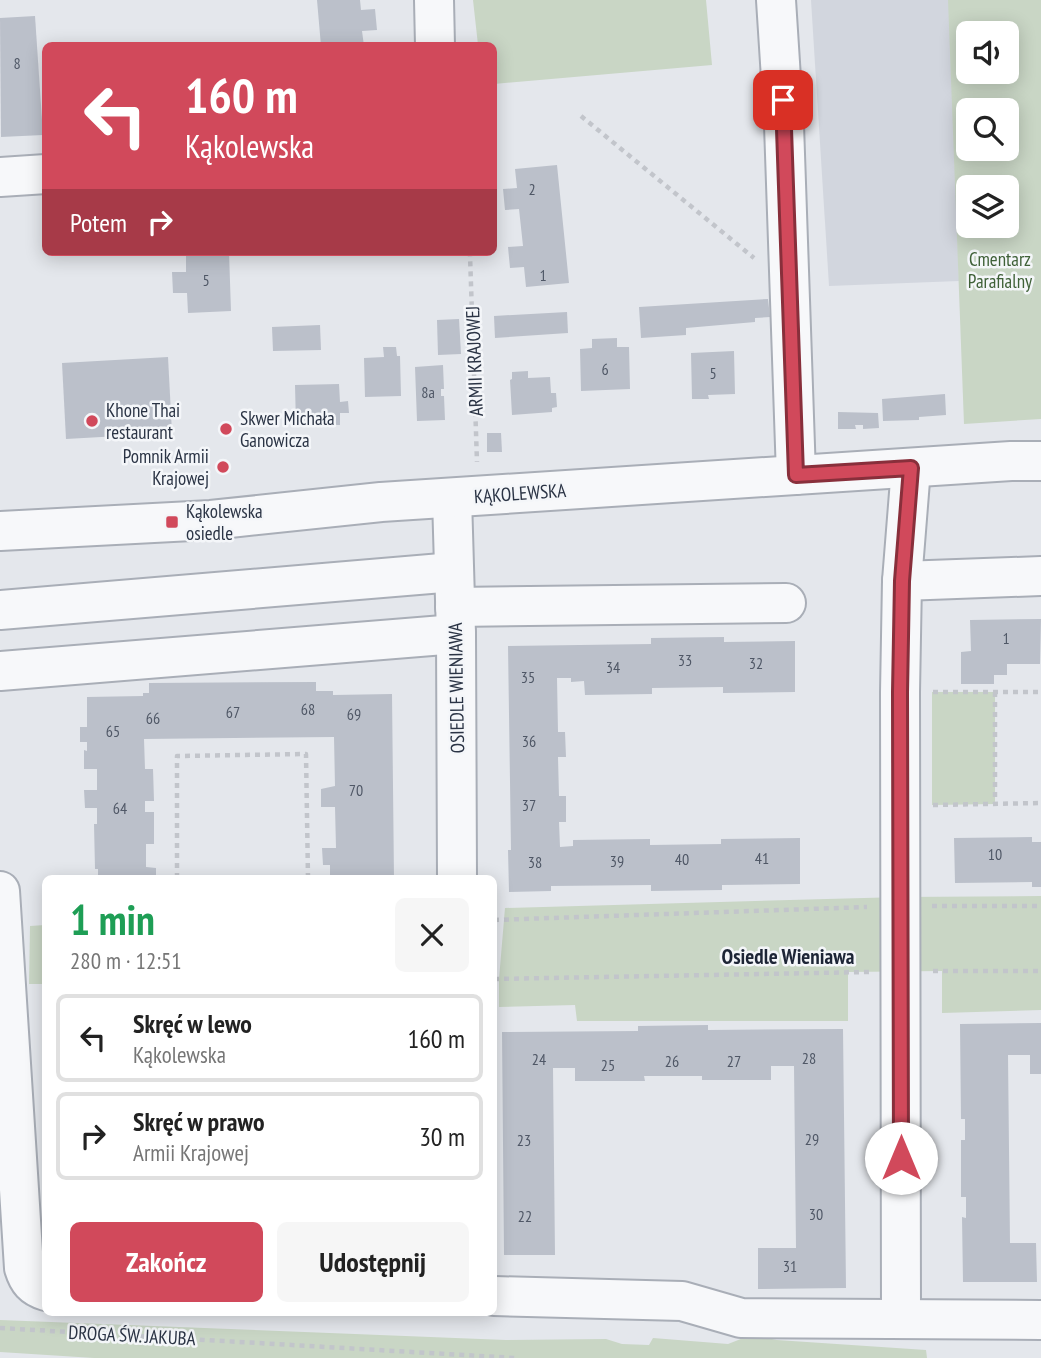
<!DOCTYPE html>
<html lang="pl">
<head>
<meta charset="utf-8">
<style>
  body { margin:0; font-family:"PT Sans Narrow",sans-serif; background:#f6f6f6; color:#222; height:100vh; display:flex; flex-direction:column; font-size:26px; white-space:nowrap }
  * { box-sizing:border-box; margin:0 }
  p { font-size:23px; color:#767676 }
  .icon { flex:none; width:38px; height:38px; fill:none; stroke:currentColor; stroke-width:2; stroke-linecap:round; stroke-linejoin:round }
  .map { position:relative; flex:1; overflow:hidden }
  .drawer { position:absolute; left:42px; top:875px; width:455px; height:441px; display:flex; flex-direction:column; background:#fff; border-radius:10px; box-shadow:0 4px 18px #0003 }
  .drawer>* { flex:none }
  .top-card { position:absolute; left:42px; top:42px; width:455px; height:214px; border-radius:10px; box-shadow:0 4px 18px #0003; background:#d1495b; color:#fff; overflow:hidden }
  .tools { position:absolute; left:956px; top:21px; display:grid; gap:14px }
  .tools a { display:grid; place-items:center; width:63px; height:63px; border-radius:10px; background:#fff; box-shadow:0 4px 18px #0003; font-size:35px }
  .pin { position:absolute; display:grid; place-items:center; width:60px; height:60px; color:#fff; margin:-30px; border-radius:14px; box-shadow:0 4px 10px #0006 }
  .me { position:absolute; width:77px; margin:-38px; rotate:0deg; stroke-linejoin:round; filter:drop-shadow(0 0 5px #0008) }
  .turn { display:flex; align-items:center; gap:24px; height:147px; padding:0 28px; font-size:32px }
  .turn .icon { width:91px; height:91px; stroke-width:2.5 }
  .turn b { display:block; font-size:49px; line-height:60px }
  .then { display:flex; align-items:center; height:66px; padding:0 28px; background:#0003; gap:14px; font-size:26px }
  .round { display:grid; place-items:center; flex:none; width:74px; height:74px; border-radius:10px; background:#f6f6f6 }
  .summary { display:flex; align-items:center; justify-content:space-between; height:119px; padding:0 28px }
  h1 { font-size:42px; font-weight:700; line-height:52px; color:#1e9e55 }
  .button { display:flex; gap:14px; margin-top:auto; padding:14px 28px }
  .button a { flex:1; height:80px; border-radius:10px; background:#d1495b; color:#fff; font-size:28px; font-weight:700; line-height:80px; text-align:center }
  .button a+a { background:#f6f6f6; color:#222 }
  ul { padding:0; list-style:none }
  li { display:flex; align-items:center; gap:21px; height:88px; margin:0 14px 10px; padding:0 14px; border:4px solid #e0e0e0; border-radius:10px }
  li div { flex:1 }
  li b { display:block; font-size:26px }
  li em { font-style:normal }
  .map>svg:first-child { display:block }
  .built { fill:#d2d6de }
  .green { fill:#c9d6c5; fill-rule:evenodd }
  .building { fill:#bbc0ca }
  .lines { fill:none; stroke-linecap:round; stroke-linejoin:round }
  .minor-casing { stroke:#a9aeb7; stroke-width:42 }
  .path { stroke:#c2c5cb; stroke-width:4.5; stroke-dasharray:5 5; stroke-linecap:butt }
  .minor { stroke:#f7f8fa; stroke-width:38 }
  .route-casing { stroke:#882f3b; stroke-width:18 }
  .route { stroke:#d1495b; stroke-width:12 }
  .poi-dot { fill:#d1495b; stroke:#f4f6f9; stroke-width:2.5 }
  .labels { text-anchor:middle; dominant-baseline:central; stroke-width:5; stroke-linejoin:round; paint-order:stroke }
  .number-label { font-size:16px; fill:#4f5766 }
  .park-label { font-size:19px; fill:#3f6138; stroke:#f4f6f9 }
  .street-label { font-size:19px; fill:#2b3445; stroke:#f4f6f9 }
  .poi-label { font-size:19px; fill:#2b3445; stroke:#f4f6f9; text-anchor:start }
  .neighbourhood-label { font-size:21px; font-weight:bold; fill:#1d2536; stroke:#f4f6f9 }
</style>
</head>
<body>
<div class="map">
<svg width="1041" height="1358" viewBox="0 0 1041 1358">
  <rect width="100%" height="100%" fill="#e4e7ec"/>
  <!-- built -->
  <polygon class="built" points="811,0 949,0 959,281 829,286"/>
  <!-- green -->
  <g class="green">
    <polygon points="473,0 706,0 712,65 494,84 494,46 478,45"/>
    <path d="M948,0H1041V419L964,424ZM1006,33V72H968V33ZM1006,110V149H968V110ZM1006,187V226H968V187Z"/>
    <polygon points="932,692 995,692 995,804 932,805"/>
    <polygon points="1041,896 1041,1010 942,1013 942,971 848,972 848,1021 577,1021 575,1005 499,1007 499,979 505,908 901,897"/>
    <polygon points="45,925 45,984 29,984 30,926"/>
    <polygon points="0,1320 506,1340 606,1339 622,1344 649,1345 653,1338 728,1344 751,1335 777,1340 926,1350 927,1358 94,1358 0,1352"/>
  </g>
  <!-- building -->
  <g class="building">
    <polygon points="317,0 360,0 361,10 375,9 377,30 362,31 364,46 321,46"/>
    <polygon points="35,16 43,135 1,137 0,18"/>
    <polygon points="557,165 569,283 526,287 524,267 510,268 508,247 523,246 519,209 505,210 503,189 517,188 515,169"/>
    <polygon points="186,252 229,252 231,311 188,313 187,293 173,293 172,272 186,272"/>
    <polygon points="768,299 770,317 755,318 755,322 686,328 686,335 641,338 639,307"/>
    <polygon points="567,312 568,333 495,338 494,316"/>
    <polygon points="459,319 461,354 438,355 437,320"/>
    <polygon points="320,325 321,350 273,351 272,327"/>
    <polygon points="617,338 617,347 629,347 630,389 581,391 580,349 592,348 592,339"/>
    <polygon points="383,347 396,347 397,356 400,356 401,396 365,397 364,358 384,357"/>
    <polygon points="734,351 735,394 708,395 709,399 692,399 691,353"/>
    <polygon points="168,357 172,433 66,439 62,363"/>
    <polygon points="443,365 444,389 441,389 441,396 444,396 445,420 417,421 415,367"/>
    <polygon points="528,371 528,378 550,377 551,393 556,393 557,407 552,408 552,412 512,415 510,380 512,379 512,372"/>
    <polygon points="339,384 340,402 348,401 349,413 340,413 340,425 296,425 295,385"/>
    <polygon points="945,394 946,415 919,417 919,420 883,421 882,399"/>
    <polygon points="838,412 878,413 879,428 863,429 863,425 855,425 856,429 838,429"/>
    <polygon points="487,433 501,433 502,452 487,452"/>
    <polygon points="1041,619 1040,664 1007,664 1007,675 994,675 994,684 961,684 961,652 971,651 970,620"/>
    <polygon points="724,637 724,642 795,641 795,692 723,693 723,687 652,688 652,694 585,695 584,681 571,682 571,678 557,678 558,732 565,732 566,757 558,757 559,796 566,796 566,822 559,822 560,847 573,846 573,840 650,839 650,845 721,844 721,839 800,838 800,884 722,885 722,890 651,891 651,885 551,886 551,891 509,892 508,850 511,850 508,646 651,644 651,638"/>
    <polygon points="316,682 316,691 333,691 333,695 392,694 394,878 326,878 326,875 330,875 330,865 323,865 322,848 336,848 335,807 321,807 321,789 335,786 334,737 144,739 145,769 153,769 154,801 145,801 145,812 154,812 154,844 146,844 146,867 156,868 156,878 98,878 98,869 95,869 94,824 97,824 97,808 85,808 84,790 97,790 97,769 84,769 84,750 87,751 87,742 80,742 80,727 87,727 87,697 143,696 143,693 149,693 149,683"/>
    <polygon points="1032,837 1032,842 1041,842 1041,887 1032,887 1032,882 955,883 954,838"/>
    <polygon points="1041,1023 1041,1074 1030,1074 1030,1055 1008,1055 1010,1243 1036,1243 1037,1282 963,1282 962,1217 966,1218 966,1197 961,1197 961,1140 965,1140 965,1119 961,1119 960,1024"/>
    <polygon points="708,1025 708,1030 843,1029 846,1288 758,1289 758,1248 796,1248 794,1066 771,1066 771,1080 702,1080 702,1076 644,1076 645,1081 575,1081 575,1068 553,1068 555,1255 504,1255 502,1032 638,1031 638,1026"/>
  </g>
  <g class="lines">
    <!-- minor casing -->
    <g class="minor-casing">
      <g id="minor">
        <polyline points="434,0 435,46"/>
        <polyline points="776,0 784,125 796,475"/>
        <polyline points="0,177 46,174"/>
        <polyline points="452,498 456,634 457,878"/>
        <polyline points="0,531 211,520 381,502 1011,461 1041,461"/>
        <polyline points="902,581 1041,576"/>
        <polyline points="455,607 786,603"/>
        <polyline points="0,610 454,572"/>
        <polyline points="0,671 456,634"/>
        <path d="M0,891L24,1268C28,1281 33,1287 46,1291"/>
        <polyline points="494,1296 682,1301 741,1318 1041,1320"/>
        <polyline points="901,1319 900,692 902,581 911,468"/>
      </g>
    </g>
    <!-- path -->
    <g class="path">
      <polyline points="581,116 754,258"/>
      <polyline points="468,252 470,255 477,462"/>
      <polyline points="933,692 1041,692"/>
      <polyline points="995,692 995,804"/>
      <polyline points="933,805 1041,803"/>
      <polyline points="177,878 177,756 306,754 308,878"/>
      <polyline points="932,906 1041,906"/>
      <polyline points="494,920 867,907"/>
      <polyline points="933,971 1041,971"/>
      <polyline points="494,979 869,972"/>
      <polyline points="0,1328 515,1358"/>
    </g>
    <!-- minor -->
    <use href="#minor" class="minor"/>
  </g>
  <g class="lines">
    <!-- route casing -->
    <g class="route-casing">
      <polyline id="route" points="783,100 796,475 911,468 902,581 900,692 901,1158"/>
    </g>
    <!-- route -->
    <use href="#route" class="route"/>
  </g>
  <!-- markers -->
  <g class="poi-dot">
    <circle cx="92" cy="421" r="7"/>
    <circle cx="226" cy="429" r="7"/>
    <circle cx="223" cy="467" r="7"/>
    <rect x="165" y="515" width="14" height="14" rx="3.5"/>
  </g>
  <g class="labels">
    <!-- number labels -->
    <g class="number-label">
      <text x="17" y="63">8</text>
      <text x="532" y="189">2</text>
      <text x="543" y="275">1</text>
      <text x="206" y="280">5</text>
      <text x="605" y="369">6</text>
      <text x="713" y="373">5</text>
      <text x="428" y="392">8a</text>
      <text x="1006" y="638">1</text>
      <text x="685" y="660">33</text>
      <text x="756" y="663">32</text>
      <text x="613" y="667">34</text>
      <text x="528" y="677">35</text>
      <text x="308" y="709">68</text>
      <text x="233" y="712">67</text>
      <text x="354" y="714">69</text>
      <text x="153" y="718">66</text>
      <text x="113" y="731">65</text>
      <text x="529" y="741">36</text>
      <text x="356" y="790">70</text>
      <text x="529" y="805">37</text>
      <text x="120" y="808">64</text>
      <text x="995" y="854">10</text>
      <text x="762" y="858">41</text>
      <text x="682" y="859">40</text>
      <text x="617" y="861">39</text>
      <text x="535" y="862">38</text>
      <text x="809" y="1058">28</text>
      <text x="539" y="1059">24</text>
      <text x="672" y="1061">26</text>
      <text x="734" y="1061">27</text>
      <text x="608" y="1065">25</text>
      <text x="812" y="1139">29</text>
      <text x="524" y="1140">23</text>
      <text x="816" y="1214">30</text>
      <text x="525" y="1216">22</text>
      <text x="790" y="1266">31</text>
    </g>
    <!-- park labels -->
    <g class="park-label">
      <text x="1000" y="259">Cmentarz<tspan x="1000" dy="22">Parafialny</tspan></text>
    </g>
    <!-- street labels -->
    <g class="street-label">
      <text transform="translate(474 361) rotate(-92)">ARMII KRAJOWEJ</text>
      <text transform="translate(520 493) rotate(-4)">KĄKOLEWSKA</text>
      <text transform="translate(456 688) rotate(-91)">OSIEDLE WIENIAWA</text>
      <text transform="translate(132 1335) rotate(3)">DROGA ŚW. JAKUBA</text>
    </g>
    <!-- poi labels -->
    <g class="poi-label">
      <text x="106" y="410">Khone Thai<tspan x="106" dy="22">restaurant</tspan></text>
      <text x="240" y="418">Skwer Michała<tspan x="240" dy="22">Ganowicza</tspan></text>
      <text x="209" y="456" text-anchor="end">Pomnik Armii<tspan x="209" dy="22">Krajowej</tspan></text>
      <text x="186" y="511">Kąkolewska<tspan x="186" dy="22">osiedle</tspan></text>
    </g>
    <!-- neighbourhood labels -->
    <g class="neighbourhood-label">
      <text x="788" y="956">Osiedle Wieniawa</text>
    </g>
  </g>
</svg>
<div class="tools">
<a><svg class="icon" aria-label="sound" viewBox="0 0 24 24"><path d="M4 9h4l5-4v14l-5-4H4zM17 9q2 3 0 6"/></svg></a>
<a><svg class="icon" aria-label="search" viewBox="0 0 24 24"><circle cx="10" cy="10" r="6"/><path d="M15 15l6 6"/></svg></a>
<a><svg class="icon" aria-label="layers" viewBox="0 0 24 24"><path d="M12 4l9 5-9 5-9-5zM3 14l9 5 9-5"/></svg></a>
</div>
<div class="pin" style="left:783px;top:100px;background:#d93025"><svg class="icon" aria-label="arrive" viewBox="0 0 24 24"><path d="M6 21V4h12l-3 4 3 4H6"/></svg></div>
<svg class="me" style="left:901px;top:1158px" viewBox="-20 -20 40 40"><circle r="19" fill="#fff"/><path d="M0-13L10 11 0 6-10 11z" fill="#d1495b"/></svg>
<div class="top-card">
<div class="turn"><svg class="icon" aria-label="left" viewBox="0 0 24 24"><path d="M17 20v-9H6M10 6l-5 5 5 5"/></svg><div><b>160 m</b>Kąkolewska</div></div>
<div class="then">Potem<svg class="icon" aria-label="right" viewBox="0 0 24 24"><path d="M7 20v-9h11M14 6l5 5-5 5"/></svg></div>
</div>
<section class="drawer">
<div class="summary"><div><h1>1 min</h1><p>280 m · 12:51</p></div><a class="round"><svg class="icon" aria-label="close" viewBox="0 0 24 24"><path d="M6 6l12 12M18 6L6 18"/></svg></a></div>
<ul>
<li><svg class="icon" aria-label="left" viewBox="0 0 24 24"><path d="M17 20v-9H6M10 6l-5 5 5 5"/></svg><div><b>Skręć w lewo</b><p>Kąkolewska</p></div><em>160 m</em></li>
<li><svg class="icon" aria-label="right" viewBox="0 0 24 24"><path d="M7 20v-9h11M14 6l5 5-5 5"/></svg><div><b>Skręć w prawo</b><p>Armii Krajowej</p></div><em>30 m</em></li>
</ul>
<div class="button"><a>Zakończ</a><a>Udostępnij</a></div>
</section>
</div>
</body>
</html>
